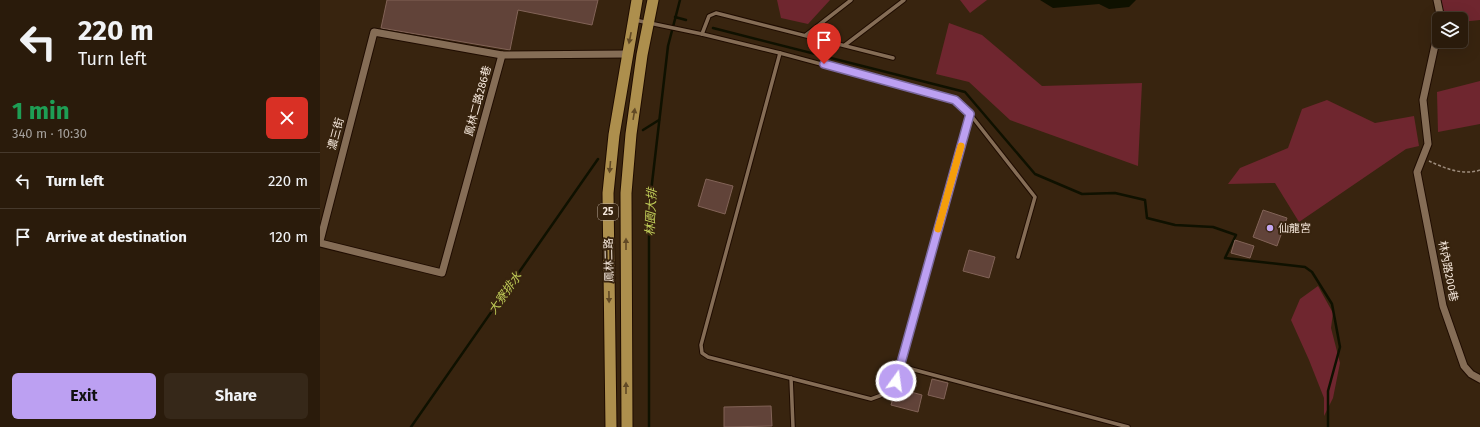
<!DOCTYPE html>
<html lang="en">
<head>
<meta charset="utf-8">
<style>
  body { margin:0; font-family:"Fira Sans","Noto Sans TC",sans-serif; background:#362819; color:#f1f3f6; height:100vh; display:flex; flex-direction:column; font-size:15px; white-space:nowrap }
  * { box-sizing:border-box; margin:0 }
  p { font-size:13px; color:#a5a19d }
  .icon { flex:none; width:22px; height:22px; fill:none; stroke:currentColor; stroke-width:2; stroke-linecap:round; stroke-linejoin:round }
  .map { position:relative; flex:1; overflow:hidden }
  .sheet { display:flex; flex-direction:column; background:#2a1b0b; width:320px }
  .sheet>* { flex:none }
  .top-card { background:#2a1b0b; color:#f1f3f6; overflow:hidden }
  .tools { position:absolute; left:1112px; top:12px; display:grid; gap:8px }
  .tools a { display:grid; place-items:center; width:36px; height:36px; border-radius:6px; background:#2a1b0b; box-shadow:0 4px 16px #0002,0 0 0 1px #46392c; font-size:20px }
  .pin { position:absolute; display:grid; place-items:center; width:34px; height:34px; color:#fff; margin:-41px -17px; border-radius:50% 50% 50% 0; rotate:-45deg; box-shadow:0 0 4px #0007 }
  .pin .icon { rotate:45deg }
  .me { position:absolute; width:44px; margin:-22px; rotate:14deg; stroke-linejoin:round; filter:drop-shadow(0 0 3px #0008) }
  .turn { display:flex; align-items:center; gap:14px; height:84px; padding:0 12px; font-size:18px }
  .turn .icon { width:52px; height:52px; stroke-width:2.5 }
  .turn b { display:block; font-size:28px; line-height:34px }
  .round { display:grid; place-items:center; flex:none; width:42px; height:42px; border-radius:6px; background:#362819 }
  .head { display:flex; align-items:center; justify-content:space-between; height:68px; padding:0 12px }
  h1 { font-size:24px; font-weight:700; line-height:30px; color:#1e9e55 }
  .primary-button { display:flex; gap:8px; margin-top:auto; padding:8px 12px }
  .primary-button a { flex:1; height:46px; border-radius:6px; background:#bca0f2; color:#111; font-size:16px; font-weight:700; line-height:46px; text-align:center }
  .primary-button a+a { background:#362819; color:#f1f3f6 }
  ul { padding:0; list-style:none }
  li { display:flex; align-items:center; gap:12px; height:56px; padding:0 12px; border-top:1px solid #46392c }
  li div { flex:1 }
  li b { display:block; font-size:15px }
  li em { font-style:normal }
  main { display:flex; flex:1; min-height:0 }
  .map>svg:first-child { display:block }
  .green { fill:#6f262f }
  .water { fill:#0f1100 }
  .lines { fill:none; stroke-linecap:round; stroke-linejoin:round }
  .stream { stroke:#0f1100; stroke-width:2.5 }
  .building { fill:#614339; stroke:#826357 }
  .lane-casing { stroke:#1f0c00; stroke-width:5.5 }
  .street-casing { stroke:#1f0c00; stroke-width:9 }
  .primary-casing { stroke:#1f0c00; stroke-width:13 }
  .path { stroke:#9d8c7c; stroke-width:1.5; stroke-dasharray:3 2; stroke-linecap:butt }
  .lane { stroke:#856d56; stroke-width:3.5 }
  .street { stroke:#856d56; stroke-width:7 }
  .primary { stroke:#ad8f4d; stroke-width:11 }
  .oneway { fill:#614925 }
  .route-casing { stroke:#7a689d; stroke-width:10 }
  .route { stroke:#bca0f2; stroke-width:7 }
  .slow { stroke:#f59e0b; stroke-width:7 }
  .poi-dot { fill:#c4a7f1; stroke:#38240f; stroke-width:1.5 }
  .labels { text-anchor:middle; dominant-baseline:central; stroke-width:4; stroke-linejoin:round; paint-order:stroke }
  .shield { fill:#38240f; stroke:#bdad9e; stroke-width:1 }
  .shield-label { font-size:10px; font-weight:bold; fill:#f6e8dc }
  .street-label { font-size:11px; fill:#f6e8dc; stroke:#38240f }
  .poi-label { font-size:11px; fill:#f6e8dc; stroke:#38240f; text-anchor:start }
  .water-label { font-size:12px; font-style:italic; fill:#bfcb57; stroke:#38240f }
</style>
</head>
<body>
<main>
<section class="sheet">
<div class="top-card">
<div class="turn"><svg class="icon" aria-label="left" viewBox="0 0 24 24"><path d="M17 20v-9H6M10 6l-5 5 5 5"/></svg><div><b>220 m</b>Turn left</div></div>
</div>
<div class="head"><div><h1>1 min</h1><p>340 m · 10:30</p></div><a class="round" style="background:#d93025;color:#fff"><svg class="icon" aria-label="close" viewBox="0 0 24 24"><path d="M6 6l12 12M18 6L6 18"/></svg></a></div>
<ul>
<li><svg class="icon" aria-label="left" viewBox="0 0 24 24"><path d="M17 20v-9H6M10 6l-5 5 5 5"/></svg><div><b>Turn left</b></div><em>220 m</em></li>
<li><svg class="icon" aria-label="arrive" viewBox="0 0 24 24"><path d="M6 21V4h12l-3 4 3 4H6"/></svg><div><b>Arrive at destination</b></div><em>120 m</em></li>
</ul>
<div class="primary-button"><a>Exit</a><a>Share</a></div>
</section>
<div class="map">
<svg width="1160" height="427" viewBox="0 0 1160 427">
  <rect width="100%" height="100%" fill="#38240f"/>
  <!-- green -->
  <g class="green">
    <polygon points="457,0 510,0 488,24 461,18"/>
    <polygon points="640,0 667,0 650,13"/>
    <polygon points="1116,0 1160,0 1160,20 1141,22 1141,19 1120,19"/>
    <polygon points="629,23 662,35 722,86 822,83 818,166 690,120 649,82 616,74"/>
    <polygon points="1160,81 1160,124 1118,132 1117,92"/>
    <polygon points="1007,100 1055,123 1094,116 1099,146 1086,149 979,222 955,183 908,184 920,168 968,148 982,109"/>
    <polygon points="998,286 1013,313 1011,328 1020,363 1013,398 1004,416 1004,398 989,360 971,320 980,299"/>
  </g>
  <!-- water -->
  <polygon class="water" points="720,0 816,0 809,7 789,9 779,4 733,8"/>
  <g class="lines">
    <!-- stream -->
    <g class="stream">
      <polyline points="355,17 366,20"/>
      <polyline points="393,28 645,92 715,174 762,194 795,193 825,200 827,218 855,225 893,227 916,235 905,258 985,267 992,272 1012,304 1020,347 1008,391 1008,427"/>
      <polyline points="323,130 339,120"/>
      <polyline points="91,427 278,159"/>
      <polyline points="329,427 329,209 348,46 360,0"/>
    </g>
  </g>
  <!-- building -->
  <g class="building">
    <polygon points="67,0 278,0 272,25 198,10 190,50 61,28"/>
    <polygon points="386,179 413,186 405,214 378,206"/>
    <polygon points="943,210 967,218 957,246 933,237"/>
    <polygon points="915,240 934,246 930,258 911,253"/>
    <polygon points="649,250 675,257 669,278 643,271"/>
    <polygon points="612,379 628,383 624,399 608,395"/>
    <polygon points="576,388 602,395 598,412 571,405"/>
    <polygon points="451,406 452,426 404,427 404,407"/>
  </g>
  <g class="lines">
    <!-- lane casing -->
    <g class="lane-casing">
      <g id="lane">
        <polyline points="315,20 382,34 460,53 635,100 650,114 715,197 698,257"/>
        <polyline points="382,34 389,16 396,13 573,58"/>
        <polyline points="486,35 531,0"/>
        <polyline points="525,45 584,0"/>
        <polyline points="460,53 381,345 382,353 388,357 551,399 570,392 576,381 650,114"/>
        <polyline points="580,366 808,427"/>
        <polyline points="471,378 473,427"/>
      </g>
    </g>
    <!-- street casing -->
    <g class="street-casing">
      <g id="street">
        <polyline points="1117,0 1121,19"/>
        <polyline points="1119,27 1103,100 1108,144 1097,172 1123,306 1144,366 1151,374 1160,379"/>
        <polyline points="0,241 54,32 182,55"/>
        <polyline points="0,243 122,273 182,55 307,54"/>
      </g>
    </g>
    <!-- primary casing -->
    <g class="primary-casing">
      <g id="primary">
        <polyline points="291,427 288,193 294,135 317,0"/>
        <polyline points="307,427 306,193 311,134 322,55 333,0"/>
      </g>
    </g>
    <!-- path -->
    <path class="path" d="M1109,161C1124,168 1143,176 1160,170"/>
    <!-- lane -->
    <use href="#lane" class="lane"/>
    <!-- street -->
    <use href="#street" class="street"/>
    <!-- primary -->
    <use href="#primary" class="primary"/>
  </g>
  <!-- one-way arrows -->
  <defs><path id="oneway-solid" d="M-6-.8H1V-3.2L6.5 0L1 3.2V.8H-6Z"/></defs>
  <g class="oneway">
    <use href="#oneway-solid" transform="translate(310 38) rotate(101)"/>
    <use href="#oneway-solid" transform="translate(314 114) rotate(-81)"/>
    <use href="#oneway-solid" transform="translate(290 167) rotate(95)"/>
    <use href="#oneway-solid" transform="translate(306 244) rotate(-90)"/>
    <use href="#oneway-solid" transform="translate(289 297) rotate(89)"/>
    <use href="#oneway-solid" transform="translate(306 388) rotate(-90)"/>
  </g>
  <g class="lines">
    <!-- route casing -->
    <g class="route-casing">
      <polyline id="route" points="504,64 635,100 650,114 576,381"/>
    </g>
    <!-- route -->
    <use href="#route" class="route"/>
    <!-- slow -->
    <polyline class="slow" points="618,229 641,146"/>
  </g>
  <!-- markers -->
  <circle class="poi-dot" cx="950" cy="228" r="4"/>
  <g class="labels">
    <!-- shield labels -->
    <rect class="shield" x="278" y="204" width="20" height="16" rx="3"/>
    <g class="shield-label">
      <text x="288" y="212">25</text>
    </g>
    <!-- street labels -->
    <g class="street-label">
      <text transform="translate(158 101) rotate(-75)">鳳林二路286巷</text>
      <text transform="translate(16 134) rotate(-75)">濃三街</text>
      <text transform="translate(289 260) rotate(-91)">鳳林二路</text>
      <text transform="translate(1128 271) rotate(79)">林內路200巷</text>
    </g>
    <!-- poi labels -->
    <g class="poi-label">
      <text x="958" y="228">仙龍宮</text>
    </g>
    <!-- water labels -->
    <g class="water-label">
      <text transform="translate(331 212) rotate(-87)">林園大排</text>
      <text transform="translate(185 293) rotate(-55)">大寮排水</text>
    </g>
  </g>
</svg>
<div class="tools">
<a><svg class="icon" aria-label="layers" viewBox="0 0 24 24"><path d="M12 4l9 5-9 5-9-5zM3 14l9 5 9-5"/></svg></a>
</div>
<div class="pin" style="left:504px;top:64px;background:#d93025"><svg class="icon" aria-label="arrive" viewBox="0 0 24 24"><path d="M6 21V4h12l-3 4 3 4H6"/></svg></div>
<svg class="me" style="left:576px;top:381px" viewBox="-20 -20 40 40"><circle r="17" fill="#bca0f2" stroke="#fff" stroke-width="3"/><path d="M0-11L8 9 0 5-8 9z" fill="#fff"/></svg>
</div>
</main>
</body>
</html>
